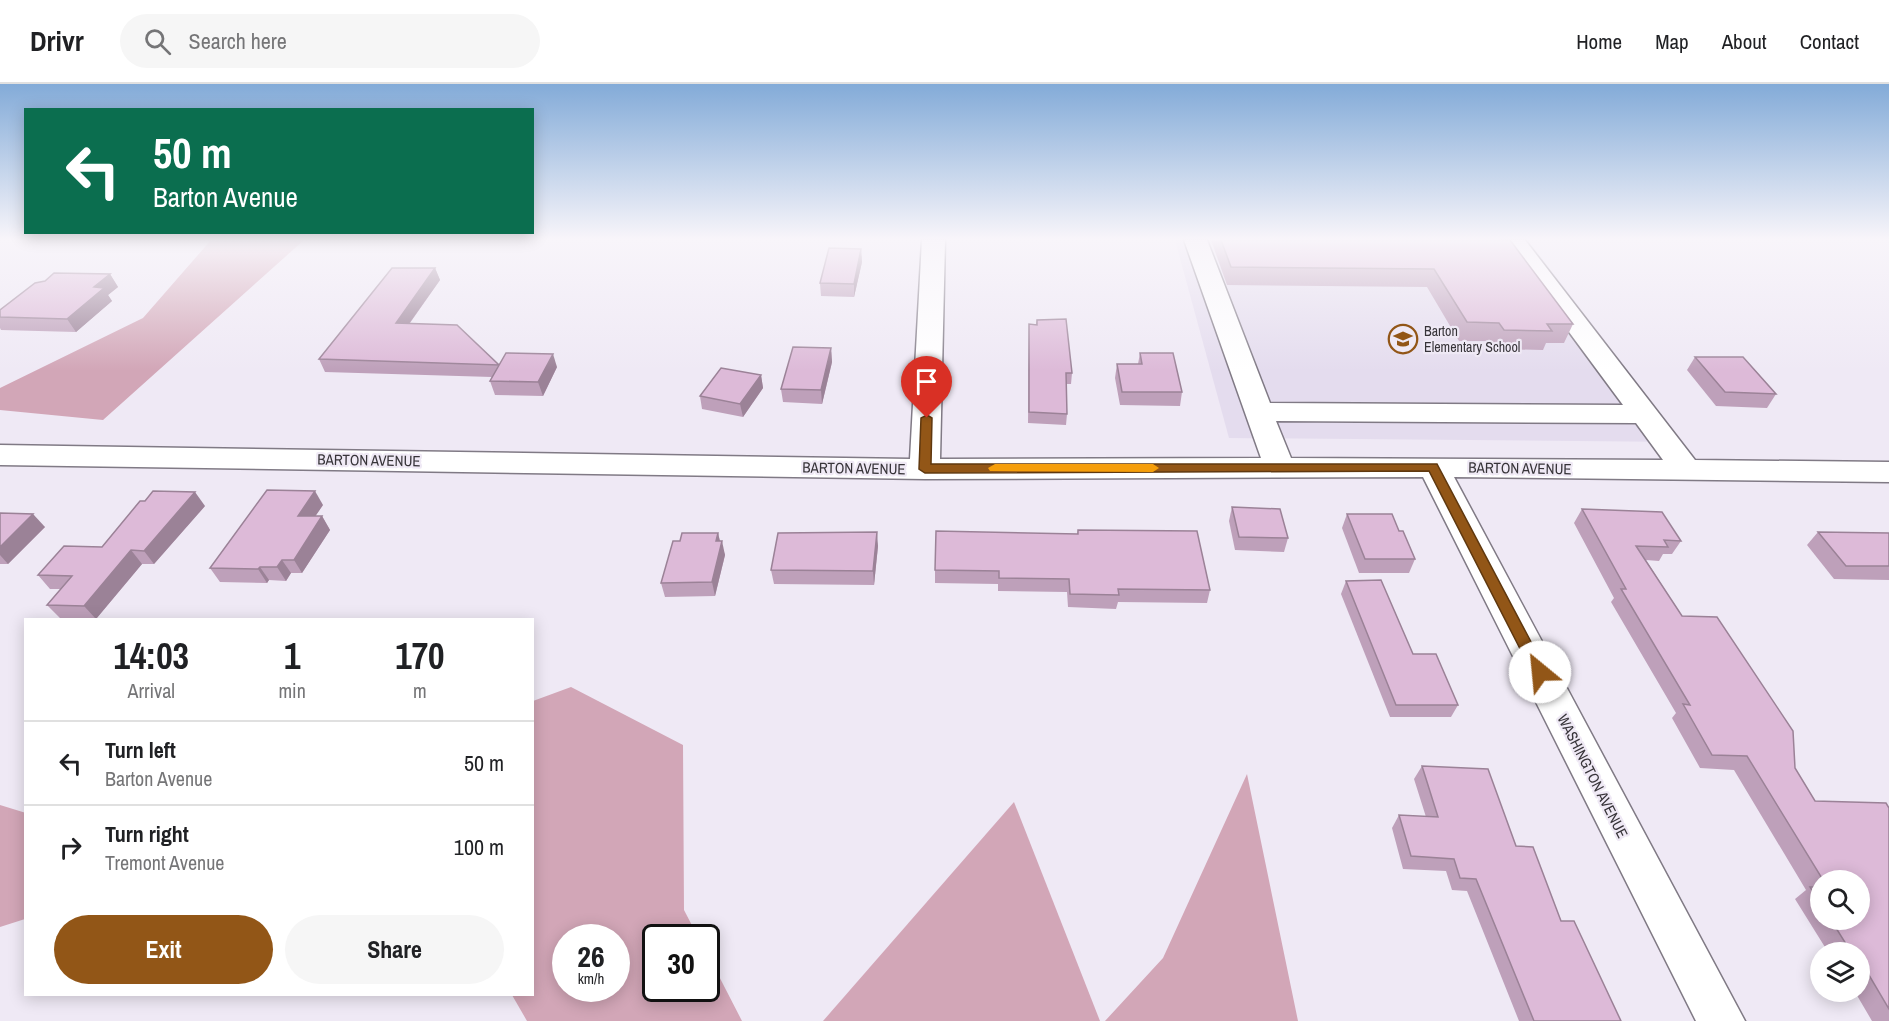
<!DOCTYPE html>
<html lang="en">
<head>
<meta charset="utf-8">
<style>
  body { margin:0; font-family:"Archivo Narrow",sans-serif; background:#f6f6f6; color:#202124; height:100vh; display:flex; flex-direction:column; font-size:22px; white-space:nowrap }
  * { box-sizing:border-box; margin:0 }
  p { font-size:20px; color:#757577 }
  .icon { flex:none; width:33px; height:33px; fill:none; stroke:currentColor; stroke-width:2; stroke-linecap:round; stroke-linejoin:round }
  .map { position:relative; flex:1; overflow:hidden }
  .drawer { position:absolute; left:24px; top:534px; width:510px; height:378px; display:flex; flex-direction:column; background:#fff; border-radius:0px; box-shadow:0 3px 15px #0003 }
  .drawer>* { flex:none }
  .guide { position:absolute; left:24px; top:24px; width:510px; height:126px; border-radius:0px; box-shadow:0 3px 15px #0003; background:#0b6e4f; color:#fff; overflow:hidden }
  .buttons { position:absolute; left:1810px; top:786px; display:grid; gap:12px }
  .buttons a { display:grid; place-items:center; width:60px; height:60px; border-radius:50%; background:#fff; box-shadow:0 3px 15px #0003; font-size:30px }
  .speed { position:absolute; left:552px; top:840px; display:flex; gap:12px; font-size:30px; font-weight:700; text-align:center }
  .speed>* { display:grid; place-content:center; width:78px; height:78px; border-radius:50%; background:#fff; box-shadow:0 3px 15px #0003; line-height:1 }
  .speed small { font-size:15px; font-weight:400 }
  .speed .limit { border:3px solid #111; border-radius:9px; background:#fff; color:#111 }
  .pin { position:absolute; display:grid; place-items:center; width:51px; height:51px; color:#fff; margin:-62px -26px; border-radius:50% 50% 50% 0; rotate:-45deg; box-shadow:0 0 6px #0007 }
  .pin .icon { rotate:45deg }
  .me { position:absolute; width:66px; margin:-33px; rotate:332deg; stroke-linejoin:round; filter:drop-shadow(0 0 4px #0008) }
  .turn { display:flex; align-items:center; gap:21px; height:126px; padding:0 30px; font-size:27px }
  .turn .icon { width:78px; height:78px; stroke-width:2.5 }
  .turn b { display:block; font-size:42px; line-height:51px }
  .eta { display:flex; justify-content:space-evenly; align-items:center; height:102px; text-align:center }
  .eta b { font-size:36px; font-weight:700; line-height:42px }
  .button { display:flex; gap:12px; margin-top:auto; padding:12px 30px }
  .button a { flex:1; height:69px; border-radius:36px; background:#925617; color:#fff; font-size:24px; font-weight:700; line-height:69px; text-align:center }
  .button a+a { background:#f6f6f6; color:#202124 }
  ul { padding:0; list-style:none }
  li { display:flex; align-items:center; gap:18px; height:84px; padding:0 30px; border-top:2px solid #e0e0e0 }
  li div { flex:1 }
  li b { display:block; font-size:22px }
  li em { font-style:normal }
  header { display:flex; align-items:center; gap:36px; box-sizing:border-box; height:84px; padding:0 30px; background:#fff; border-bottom:2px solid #e0e0e0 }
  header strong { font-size:28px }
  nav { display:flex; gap:33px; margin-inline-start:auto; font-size:21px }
  .search { width:420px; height:54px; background:#f6f6f6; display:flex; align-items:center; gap:15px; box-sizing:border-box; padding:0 21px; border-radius:33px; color:#757577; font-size:22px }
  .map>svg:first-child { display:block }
  .built { fill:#e4dcee }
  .forest { fill:#d2a6b7; fill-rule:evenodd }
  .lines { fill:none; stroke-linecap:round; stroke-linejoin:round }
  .minor-casing { stroke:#807a85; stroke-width:3 }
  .minor { fill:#fff; fill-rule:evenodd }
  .wall { fill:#bea0ba; fill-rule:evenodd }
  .shaded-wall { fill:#9b8297 }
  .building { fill:#ddbad8; stroke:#9b8297; stroke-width:1.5 }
  .route { fill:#925617; stroke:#5f380f; stroke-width:1.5 }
  .slow { fill:#f59e0b }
  .labels { text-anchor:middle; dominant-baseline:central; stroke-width:4.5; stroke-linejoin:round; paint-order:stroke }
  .far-poi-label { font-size:14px; fill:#373439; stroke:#efe9f5; text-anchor:start }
  .street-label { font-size:15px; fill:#373439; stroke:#efe9f5 }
</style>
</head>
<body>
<header>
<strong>Drivr</strong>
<div class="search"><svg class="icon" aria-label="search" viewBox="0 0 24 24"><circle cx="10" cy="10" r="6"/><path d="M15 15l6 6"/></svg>Search here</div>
<nav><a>Home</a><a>Map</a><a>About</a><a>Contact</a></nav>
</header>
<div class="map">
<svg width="1889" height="937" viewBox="0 0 1889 937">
  <rect width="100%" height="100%" fill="#efe9f5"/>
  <!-- built -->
  <polygon class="built" points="1175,156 1528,156 1682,358 1229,354"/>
  <!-- forest -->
  <g class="forest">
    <polygon points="211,156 304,156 103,336 0,326 0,304 143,234"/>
    <path d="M571,603L683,661L684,826L698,853L656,854V904H706L707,869L742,937H527L512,911L532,910L533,617ZM566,854H616V904H566Z"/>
    <polygon points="1247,690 1298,937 1105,937 1163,874"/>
    <polygon points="1014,718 1100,937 823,937"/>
    <polygon points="0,721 26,729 25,835 0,843"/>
  </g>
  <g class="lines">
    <!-- minor casing -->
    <g class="minor-casing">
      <path id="minor" d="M922,156H945L940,375L1261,374L1184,156H1207L1270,319L1623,321L1501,156H1525L1695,376L1889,378V398L1454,393L1745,937H1696L1423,393L925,395L0,381V361L910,375ZM1276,337L1636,339L1663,376L1291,374Z"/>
    </g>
    <!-- minor -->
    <use href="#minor" class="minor"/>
  </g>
  <!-- wall -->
  <g class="wall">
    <polygon points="1211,156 1510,156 1573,240 1564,259 1546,259 1543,266 1496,265 1491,257 1459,257 1427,203 1227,201"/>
    <polygon points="861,165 862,178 854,213 821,212 820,199"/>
    <polygon points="435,184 440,196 410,239 499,281 557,283 543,312 495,311 490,297 492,293 325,288 319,275"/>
    <polygon points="110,190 118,203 108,211 112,217 76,248 1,246 0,244 0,226"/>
    <polygon points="1037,236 1072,289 1071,300 1066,300 1067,330 1066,341 1028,339 1029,240 1036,240"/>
    <polygon points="831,264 832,278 822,320 783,318 781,305"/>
    <polygon points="1140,269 1182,308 1180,322 1120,321 1115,294 1117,280 1138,280"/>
    <polygon points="1695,273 1776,310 1767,324 1716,322 1687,286"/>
    <polygon points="761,291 763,304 743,333 702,325 700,312"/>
    <polygon points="323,421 315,432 322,432 330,446 302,489 291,489 286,497 269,496 267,499 220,498 210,484"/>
    <polygon points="205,422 154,480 142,480 96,535 60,534 47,521 61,505 50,505 38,491 102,463"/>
    <polygon points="1232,423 1288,454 1284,468 1235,466 1229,437"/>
    <path d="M1582,425L1681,457L1672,470H1663L1659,477L1646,476L1682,532L1795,684L1815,717L1889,724V937H1872L1855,908H1860V868H1828L1795,815L1806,806L1734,686L1700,684L1672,634L1676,629L1611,518L1614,514L1574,439ZM1821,796H1860V836H1821Z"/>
    <polygon points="0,429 45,443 8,480 0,480"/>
    <polygon points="1347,430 1399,447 1415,475 1409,489 1359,489 1342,444"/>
    <polygon points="1078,446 1210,506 1207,519 1118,518 1116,525 1068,523 1067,508 998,507 998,500 935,499 935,486 1077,450"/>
    <polygon points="1818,448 1889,449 1889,496 1834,495 1807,461"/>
    <polygon points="718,449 720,457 725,471 715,512 665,513 661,499 680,457"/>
    <polygon points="878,462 874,501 774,500 771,486"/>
    <polygon points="1346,497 1458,621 1451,633 1390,633 1341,510"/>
    <polygon points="1422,682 1516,762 1621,937 1519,937 1467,807 1452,806 1446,787 1403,785 1392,744 1399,731 1426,733 1414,695"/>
  </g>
  <!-- shaded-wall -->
  <g class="shaded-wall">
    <polygon points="861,165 862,178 854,213 854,200"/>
    <polygon points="435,184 440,196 401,251 396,239"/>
    <polygon points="110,190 118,203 108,211 112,217 76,248 67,235 94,203"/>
    <polygon points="831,264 832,278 822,320 821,306"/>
    <polygon points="553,270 557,283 543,312 538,298"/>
    <polygon points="761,291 763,304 743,333 740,320"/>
    <polygon points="315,407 323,421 306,446 298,432"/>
    <polygon points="195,408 205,422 154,480 144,467"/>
    <polygon points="33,430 45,443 8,480 0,471 0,463"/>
    <polygon points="322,432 330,446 302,489 294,476"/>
    <polygon points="877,448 878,462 874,501 873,487"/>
    <polygon points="718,449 721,462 716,457"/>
    <polygon points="722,457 725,471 715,512 712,498"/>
    <polygon points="131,466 142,480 96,535 84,522"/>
    <polygon points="282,476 291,489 286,497 277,483"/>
    <polygon points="260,483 269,496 267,499 258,485"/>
  </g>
  <!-- building -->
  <g class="building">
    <polygon points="1221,156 1510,156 1573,240 1547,240 1552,247 1504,246 1499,239 1467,238 1434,185 1231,183"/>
    <polygon points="829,164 861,165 854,200 820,199"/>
    <polygon points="392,184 435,184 396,239 457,241 499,281 319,275"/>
    <polygon points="54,189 110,190 94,203 104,204 67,235 0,233 0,226 35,199 45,197"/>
    <polygon points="1066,235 1072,289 1066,289 1067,330 1029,328 1029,240 1037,241 1037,236"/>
    <polygon points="793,263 831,264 821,306 781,305"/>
    <polygon points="506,269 553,270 538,298 490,297"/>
    <polygon points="1140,269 1173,269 1182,308 1122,308 1117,280 1142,280"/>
    <polygon points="1695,273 1743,273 1776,310 1725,308"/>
    <polygon points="721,284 761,291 740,320 700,312"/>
    <polygon points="267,406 315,407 298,432 322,432 294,476 282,476 277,483 260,483 258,485 210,484"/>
    <polygon points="153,407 195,408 144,467 131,466 84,522 47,521 72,492 38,491 64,462 102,463 140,417 145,417"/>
    <polygon points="1232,423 1280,425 1288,454 1239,453"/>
    <polygon points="1582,425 1662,428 1681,457 1664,456 1668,463 1636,462 1682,532 1717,533 1793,647 1795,684 1815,717 1886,719 1889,724 1889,925 1860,876 1860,868 1851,868 1831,836 1860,836 1860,796 1823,796 1747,672 1712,671 1683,620 1690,621 1621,505 1626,505"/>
    <polygon points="0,429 33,430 0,463"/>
    <polygon points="1347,430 1392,430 1399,447 1403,447 1415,475 1365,475"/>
    <polygon points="1078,446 1197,447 1210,506 1118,505 1119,511 1070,510 1069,495 999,494 999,487 935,486 936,447 1078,450"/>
    <polygon points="877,448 873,487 771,486 778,449"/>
    <polygon points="1818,448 1889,449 1889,482 1846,482"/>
    <polygon points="682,449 718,449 716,457 722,457 712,498 661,499 673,457 680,457"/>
    <polygon points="1381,496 1413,570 1436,570 1458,621 1396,621 1346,497"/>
    <polygon points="1422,682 1488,685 1516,762 1533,763 1561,837 1574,837 1621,937 1534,937 1476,795 1460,794 1454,775 1411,772 1399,731 1438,733"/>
    <polygon points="1810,803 1821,803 1821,820"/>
  </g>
  <!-- sky -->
  <linearGradient id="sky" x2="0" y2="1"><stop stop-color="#83abd8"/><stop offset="0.54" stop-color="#f8f5fa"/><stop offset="1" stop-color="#f8f5fa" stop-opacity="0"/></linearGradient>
  <rect width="1889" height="287" fill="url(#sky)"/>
  <!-- route -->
  <polygon class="route" points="927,331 932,334 931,380 1437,380 1547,588 1540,594 1534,592 1429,387 925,389 919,385 921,334"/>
  <!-- slow -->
  <polygon class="slow" points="995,380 1153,380 1159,384 1153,388 990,387 988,384"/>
  <!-- icons -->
  <defs>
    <g id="school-ring" transform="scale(1.5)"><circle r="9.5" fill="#efe9f5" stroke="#925617" stroke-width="1.5"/><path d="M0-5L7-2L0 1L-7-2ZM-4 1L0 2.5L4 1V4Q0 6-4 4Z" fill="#925617"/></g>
  </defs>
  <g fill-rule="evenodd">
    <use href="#school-ring" x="1403" y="255"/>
  </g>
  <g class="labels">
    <!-- far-poi labels -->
    <g class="far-poi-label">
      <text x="1424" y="247">Barton<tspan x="1424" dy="16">Elementary School</tspan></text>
    </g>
    <!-- street labels -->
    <g class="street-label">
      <text transform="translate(369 376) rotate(1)">BARTON AVENUE</text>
      <text transform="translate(854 384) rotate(1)">BARTON AVENUE</text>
      <text transform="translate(1520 384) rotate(1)">BARTON AVENUE</text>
      <text transform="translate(1593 692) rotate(63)">WASHINGTON AVENUE</text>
    </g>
  </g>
</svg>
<div class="buttons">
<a><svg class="icon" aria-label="search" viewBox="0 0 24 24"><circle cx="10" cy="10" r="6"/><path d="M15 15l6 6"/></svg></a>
<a><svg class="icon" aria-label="layers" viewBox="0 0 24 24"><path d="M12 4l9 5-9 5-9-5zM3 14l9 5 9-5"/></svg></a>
</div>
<div class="speed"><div>26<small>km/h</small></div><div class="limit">30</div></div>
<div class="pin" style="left:927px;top:334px;background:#d93025"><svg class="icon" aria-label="arrive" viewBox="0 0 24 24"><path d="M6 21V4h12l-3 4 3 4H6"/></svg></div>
<svg class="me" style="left:1540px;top:588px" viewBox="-20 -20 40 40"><circle r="19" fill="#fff"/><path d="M0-13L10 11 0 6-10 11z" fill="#925617"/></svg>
<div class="guide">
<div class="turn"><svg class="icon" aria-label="left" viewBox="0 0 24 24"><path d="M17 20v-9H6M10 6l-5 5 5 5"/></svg><div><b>50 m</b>Barton Avenue</div></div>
</div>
<section class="drawer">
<div class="eta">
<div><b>14:03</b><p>Arrival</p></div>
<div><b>1</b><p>min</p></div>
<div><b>170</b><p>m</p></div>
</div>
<ul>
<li><svg class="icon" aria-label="left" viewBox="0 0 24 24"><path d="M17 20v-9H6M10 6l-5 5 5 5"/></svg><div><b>Turn left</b><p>Barton Avenue</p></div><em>50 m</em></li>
<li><svg class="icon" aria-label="right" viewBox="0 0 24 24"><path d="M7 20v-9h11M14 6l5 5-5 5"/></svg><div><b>Turn right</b><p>Tremont Avenue</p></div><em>100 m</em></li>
</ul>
<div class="button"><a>Exit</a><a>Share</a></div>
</section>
</div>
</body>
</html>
